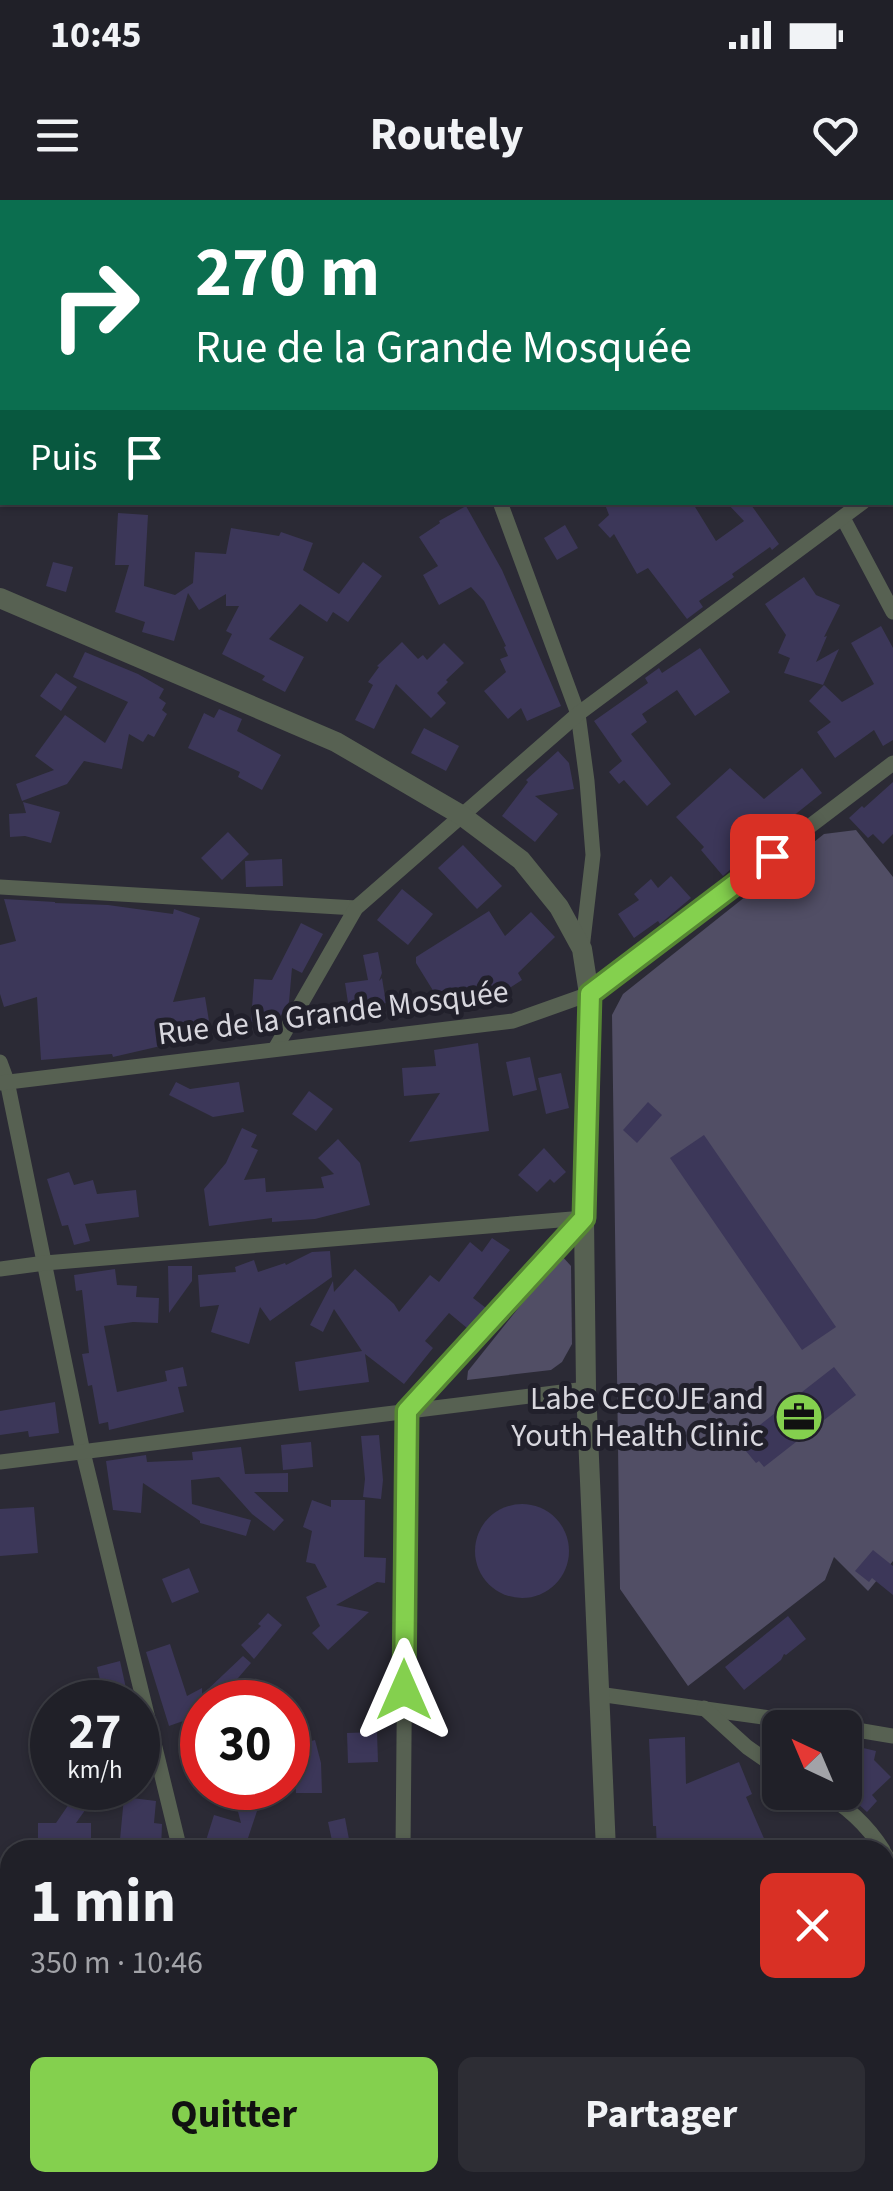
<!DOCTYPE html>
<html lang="fr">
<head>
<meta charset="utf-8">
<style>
  body { margin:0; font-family:"Source Sans 3",sans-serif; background:#2d2d34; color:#f1f3f6; height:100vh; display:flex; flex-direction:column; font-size:38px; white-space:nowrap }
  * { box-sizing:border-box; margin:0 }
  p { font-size:32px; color:#a2a3a8 }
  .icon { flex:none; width:55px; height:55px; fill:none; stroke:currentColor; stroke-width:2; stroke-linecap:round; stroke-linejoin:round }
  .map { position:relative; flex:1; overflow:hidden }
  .panel { position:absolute; left:0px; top:1640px; width:895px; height:352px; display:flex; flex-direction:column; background:#202028; border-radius:30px 30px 0 0; box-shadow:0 2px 8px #0004,0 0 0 2px #3d3e45 }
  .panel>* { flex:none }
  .top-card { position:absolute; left:0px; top:0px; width:895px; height:305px; box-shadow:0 2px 8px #0004,0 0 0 2px #3d3e45; background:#0b6e4f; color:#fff; overflow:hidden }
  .needle { width:65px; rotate:316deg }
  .tools { position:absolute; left:762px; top:1510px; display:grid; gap:20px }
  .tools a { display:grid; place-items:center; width:100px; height:100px; border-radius:15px; background:#202028; box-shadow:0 2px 8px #0004,0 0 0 2px #3d3e45; font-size:50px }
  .speed { position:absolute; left:30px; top:1480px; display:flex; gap:20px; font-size:50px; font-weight:700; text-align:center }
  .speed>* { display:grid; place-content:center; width:130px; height:130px; border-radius:50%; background:#202028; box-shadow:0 2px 8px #0004,0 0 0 2px #3d3e45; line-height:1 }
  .speed small { font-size:25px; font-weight:400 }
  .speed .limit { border:15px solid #d22; background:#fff; color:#111 }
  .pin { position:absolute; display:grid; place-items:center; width:85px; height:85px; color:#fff; margin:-42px; border-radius:20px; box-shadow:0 5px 15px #0006 }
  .me { position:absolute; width:110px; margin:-55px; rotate:0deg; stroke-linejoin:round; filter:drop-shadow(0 0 8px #0008) }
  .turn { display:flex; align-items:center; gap:35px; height:210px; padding:0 30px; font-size:45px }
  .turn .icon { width:130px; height:130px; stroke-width:2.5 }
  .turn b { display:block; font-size:70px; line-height:85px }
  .then { display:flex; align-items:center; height:95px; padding:0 30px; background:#0003; gap:20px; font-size:38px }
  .round { display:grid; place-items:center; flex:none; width:105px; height:105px; border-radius:15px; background:#2d2d34 }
  .overview { display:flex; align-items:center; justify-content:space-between; height:170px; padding:0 30px }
  h1 { font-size:60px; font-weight:700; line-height:75px }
  .primary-button { display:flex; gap:20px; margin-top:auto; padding:20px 30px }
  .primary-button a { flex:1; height:115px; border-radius:15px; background:#84d04e; color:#111; font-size:40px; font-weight:700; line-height:115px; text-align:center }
  .primary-button a+a { background:#2d2d34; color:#f1f3f6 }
  .status { display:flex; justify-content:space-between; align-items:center; height:70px; padding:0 50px; background:#202028; direction:ltr }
  .status svg { height:28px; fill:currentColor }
  header { display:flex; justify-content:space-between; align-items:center; height:130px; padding:0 30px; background:#202028; font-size:45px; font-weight:700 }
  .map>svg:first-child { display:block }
  .green { fill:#514e65 }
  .building { fill:#3c3759 }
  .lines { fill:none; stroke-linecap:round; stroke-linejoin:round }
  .minor { stroke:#576152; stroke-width:15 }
  .tertiary { stroke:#576152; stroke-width:20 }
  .route-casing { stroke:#568733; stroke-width:25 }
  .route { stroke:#84d04e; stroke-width:18 }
  .labels { text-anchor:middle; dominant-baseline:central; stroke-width:10; stroke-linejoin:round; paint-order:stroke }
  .street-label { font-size:32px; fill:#d8d7de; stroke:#21202b }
  .poi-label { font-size:32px; fill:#d8d7de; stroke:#21202b; text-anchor:end }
</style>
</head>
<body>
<div class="status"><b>10:45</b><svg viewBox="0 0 49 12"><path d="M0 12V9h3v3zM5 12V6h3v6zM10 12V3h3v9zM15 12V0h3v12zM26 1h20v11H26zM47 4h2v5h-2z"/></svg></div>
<header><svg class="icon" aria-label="menu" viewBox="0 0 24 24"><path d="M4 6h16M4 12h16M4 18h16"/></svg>Routely<svg class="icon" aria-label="heart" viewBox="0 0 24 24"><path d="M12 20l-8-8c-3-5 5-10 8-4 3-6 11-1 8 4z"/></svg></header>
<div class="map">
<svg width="893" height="1991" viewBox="0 0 893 1991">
  <rect width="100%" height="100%" fill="#2b2a35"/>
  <!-- green -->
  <g class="green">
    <polygon points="856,630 893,677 893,1361 868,1391 834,1357 825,1380 688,1486 620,1389 612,815 623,794 824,634"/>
    <polygon points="561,1055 571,1066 572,1144 562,1162 551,1170 467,1180 468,1171"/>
  </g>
  <!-- building -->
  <g class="building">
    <polygon points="604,302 692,302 716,341 744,321 726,302 749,302 779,344 772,350 770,347 732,374 734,377 699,401 703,407 687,419 648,368 637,374 614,334 610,338 598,325 609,315"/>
    <polygon points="466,306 502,370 561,506 527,521 521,508 508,519 484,491 506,472 500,459 508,456 504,447 506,446 484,401 471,387 439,405 423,375 438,366 419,337 440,323 439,321"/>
    <polygon points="118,313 148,315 144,386 175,395 193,383 195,352 226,354 231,328 279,336 281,332 313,343 303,370 339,394 363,362 382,376 348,422 333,412 327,422 300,404 269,439 304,457 285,492 262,480 265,476 222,454 232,434 226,431 239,406 226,406 226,394 199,410 188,393 174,441 142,432 145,422 115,412 129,365 115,365"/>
    <polygon points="565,325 578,348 557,360 544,338"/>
    <polygon points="53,362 73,367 66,392 46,386"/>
    <polygon points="804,377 816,395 840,405 824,437 827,436 816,462 839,449 823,485 784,473 790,458 778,453 786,435 765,404"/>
    <polygon points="881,426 893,448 893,540 883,546 874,530 835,558 817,532 831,522 809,501 824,485 842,502 874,484 851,443"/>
    <polygon points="402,442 418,459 423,455 427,460 444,443 464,463 446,480 448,482 437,493 446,503 431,518 396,484 374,529 355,520 373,485 368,482 379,467 377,466"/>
    <polygon points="700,448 730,492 695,516 677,490 642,514 647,522 631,534 671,584 647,606 624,580 619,584 609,572 622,561 594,521 648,483 645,478 659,468 662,473"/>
    <polygon points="85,452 138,474 164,489 159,498 166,503 162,510 167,514 154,537 148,534 143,542 129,534 122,569 84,561 67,584 22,601 16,584 54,570 35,556 65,515 105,543 128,502 73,477"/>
    <polygon points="56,473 77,487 61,511 40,496"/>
    <polygon points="219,509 242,519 237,531 281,555 262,590 238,577 240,572 188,548 204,513 214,518"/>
    <polygon points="424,528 459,546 446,571 411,553"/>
    <polygon points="558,551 569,563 574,589 535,596 558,614 535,642 502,616 528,582 526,580"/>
    <polygon points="730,568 764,599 802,568 822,593 792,617 789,614 745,647 750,652 723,676 701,650 704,647 676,617"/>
    <polygon points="893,582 893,634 883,644 873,634 868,638 849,618 862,606 864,608"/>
    <polygon points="23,602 60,612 51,643 25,636 10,637 9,614 26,613"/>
    <polygon points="228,632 249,654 222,680 201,658"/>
    <polygon points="463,645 502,686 477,709 438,668"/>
    <polygon points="282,659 283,686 246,687 245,661"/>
    <polygon points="671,676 691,698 660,724 658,721 634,738 618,714 639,700 634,694 651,679 658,688"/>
    <polygon points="402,689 433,714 408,745 377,720"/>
    <polygon points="4,699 55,702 55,703 108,705 173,714 174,709 200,718 173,802 205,797 212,839 165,845 113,857 112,854 41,860 37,797 4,807 0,794 0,745 16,741"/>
    <polygon points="489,711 505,736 531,712 555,737 518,773 522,780 500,794 501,798 445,810 416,763 416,757"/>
    <polygon points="301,723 323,734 302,773 292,768 289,802 276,824 251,822 254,779 272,780"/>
    <polygon points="378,752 382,773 379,781 382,778 386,803 349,809 345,783 368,780 363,755"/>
    <polygon points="478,843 489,931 409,942 440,893 404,896 402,868 436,866 434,850"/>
    <polygon points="530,857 537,890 513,896 506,862"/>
    <polygon points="561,873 569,908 546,914 538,878"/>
    <polygon points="176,882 190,889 239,882 244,912 213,917 169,895"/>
    <polygon points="309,891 333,909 316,931 292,914"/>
    <polygon points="648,902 662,915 637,943 623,930"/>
    <polygon points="242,928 257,935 251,947 258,950 244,980 265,978 266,992 324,988 321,977 334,974 318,958 338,939 360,963 370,1005 315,1019 272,1022 272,1018 209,1026 204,989 226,963"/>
    <polygon points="704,935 836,1127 802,1150 670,958"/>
    <polygon points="544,948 566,972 554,983 550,979 537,992 518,975"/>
    <polygon points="69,972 74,985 93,980 97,994 136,990 139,1017 85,1024 90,1041 74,1045 68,1025 62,1026 47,979"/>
    <polygon points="492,1038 510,1050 473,1098 486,1108 467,1128 449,1113 425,1141 433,1148 404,1184 365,1154 369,1182 299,1191 295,1162 362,1151 334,1109 323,1132 310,1125 333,1081 334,1092 355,1069 394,1104 399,1112 430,1075 439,1082 470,1042 482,1052"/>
    <polygon points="330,1051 332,1077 270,1121 260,1107 249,1144 211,1132 219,1105 200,1107 198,1075 236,1072 235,1067 254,1060 258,1072 285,1063 286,1065 312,1052"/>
    <polygon points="168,1066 192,1066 192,1081 169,1113"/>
    <polygon points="115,1069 117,1085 137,1086 136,1097 159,1098 158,1123 133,1122 104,1126 117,1192 167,1181 165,1171 183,1167 187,1186 178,1187 184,1212 109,1230 108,1222 99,1224 92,1185 88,1186 82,1154 89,1153 82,1090 76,1091 74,1075"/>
    <polygon points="834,1167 856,1195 764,1267 759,1261 756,1263 745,1250 748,1247 742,1239"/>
    <polygon points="55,1202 59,1233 29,1237 28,1231 0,1235 0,1211"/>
    <polygon points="379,1235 383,1280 381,1299 363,1297 365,1279 361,1236"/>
    <polygon points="311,1242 313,1267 283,1270 281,1245"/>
    <polygon points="241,1247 245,1274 288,1273 288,1292 254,1292 284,1320 274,1331 252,1314 219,1277 191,1280 192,1304 251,1320 246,1336 200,1323 200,1321 143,1283 141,1313 113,1310 106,1261 146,1255 147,1262 193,1260 192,1252"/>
    <polygon points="312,1300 331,1307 331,1300 365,1300 364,1357 386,1358 385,1383 377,1382 336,1405 369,1412 328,1450 312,1433 320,1426 306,1397 327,1387 315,1364 306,1362 312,1331 303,1327"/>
    <circle cx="522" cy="1351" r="47"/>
    <polygon points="34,1307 38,1353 0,1356 0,1309"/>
    <polygon points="873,1350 893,1366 893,1395 872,1378 869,1382 855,1371"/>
    <polygon points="189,1368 199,1392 172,1403 162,1379"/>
    <polygon points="268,1413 282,1425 254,1459 241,1445 261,1426 258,1424"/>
    <polygon points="788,1416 806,1439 786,1455 784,1454 781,1460 744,1490 725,1467"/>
    <polygon points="170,1444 187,1496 202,1488 202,1562 198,1563 186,1520 169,1526 146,1452"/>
    <polygon points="243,1456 251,1463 226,1492 237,1502 208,1502 205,1492"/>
    <polygon points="120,1461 129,1502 105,1502 97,1467"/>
    <polygon points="377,1532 378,1562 348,1563 347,1533"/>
    <polygon points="685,1537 686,1584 739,1562 752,1594 746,1597 769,1650 657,1650 656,1626 653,1626 649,1539"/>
    <polygon points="315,1540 321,1563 322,1593 296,1593 295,1580 288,1584 288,1547"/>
    <polygon points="845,1544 858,1549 859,1547 876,1551 874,1560 891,1577 872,1595 877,1601 867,1612 845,1592"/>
    <polygon points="80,1588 95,1596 76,1623 91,1623 91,1650 38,1650 38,1623 56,1623"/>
    <polygon points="250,1588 257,1611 244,1650 203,1650 214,1615 241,1623 233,1593"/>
    <polygon points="124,1597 156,1601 154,1623 162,1624 161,1650 119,1650"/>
    <polygon points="345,1618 351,1650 334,1650 328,1622"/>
  </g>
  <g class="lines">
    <!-- minor -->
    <g class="minor">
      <polyline points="388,0 389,2"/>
      <polyline points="892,281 893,281"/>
      <polyline points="500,302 578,514 587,581 593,655 582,749"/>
      <polyline points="843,318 893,412"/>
      <polyline points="0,687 356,708"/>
      <polyline points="275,849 356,708 578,514 863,302"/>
      <polyline points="0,862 7,881 83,1252 180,1650"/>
      <polyline points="0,883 513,821 589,794 893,563"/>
      <polyline points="0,1069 45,1063 584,1018"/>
      <polyline points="0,1262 586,1189"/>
      <polyline points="598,1494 842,1528"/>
      <polyline points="704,1508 747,1547 780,1570"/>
      <polyline points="845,1528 893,1536"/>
      <path d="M820,1592C845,1604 868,1626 883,1650"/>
      <polyline points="403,1650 407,1211 584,1018"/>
      <polyline points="885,1654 893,1667"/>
      <polyline points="0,1670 10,1669"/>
      <polyline points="0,1794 10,1793"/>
      <polyline points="407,1991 409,1982"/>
    </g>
    <!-- tertiary -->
    <g class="tertiary">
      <polyline points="0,398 336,542 461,615 521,660 559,707 582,749 589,794 584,1018 586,1189 606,1650"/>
      <polyline points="620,1982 620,1991"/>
      <polyline points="793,1982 807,1991"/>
    </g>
  </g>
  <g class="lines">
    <!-- route casing -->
    <g class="route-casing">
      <polyline id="route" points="404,1490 407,1211 584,1018 590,794 772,656"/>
    </g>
    <!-- route -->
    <use href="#route" class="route"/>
  </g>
  <!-- icons -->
  <defs>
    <g id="office-disc" transform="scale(2.5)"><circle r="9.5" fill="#84d04e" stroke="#21202b"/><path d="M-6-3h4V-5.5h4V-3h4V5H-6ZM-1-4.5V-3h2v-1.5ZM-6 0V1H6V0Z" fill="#111"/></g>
  </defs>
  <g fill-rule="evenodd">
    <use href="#office-disc" x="799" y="1217"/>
  </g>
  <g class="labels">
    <!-- street labels -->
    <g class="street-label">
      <text transform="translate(333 813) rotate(-7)">Rue de la Grande Mosquée</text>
    </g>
    <!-- poi labels -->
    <g class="poi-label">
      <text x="764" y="1199">Labe CECOJE and<tspan x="764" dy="37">Youth Health Clinic</tspan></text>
    </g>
  </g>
</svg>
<div class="tools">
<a><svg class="needle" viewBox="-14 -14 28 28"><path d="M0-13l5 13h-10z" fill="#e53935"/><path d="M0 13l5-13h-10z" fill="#a2a3a8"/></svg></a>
</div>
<div class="speed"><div>27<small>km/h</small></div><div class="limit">30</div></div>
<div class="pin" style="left:772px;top:656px;background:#d93025"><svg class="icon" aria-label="arrive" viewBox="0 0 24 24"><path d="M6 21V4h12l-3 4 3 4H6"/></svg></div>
<svg class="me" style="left:404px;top:1490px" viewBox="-20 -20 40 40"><path d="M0-17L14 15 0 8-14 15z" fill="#84d04e" stroke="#fff" stroke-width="4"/></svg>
<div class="top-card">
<div class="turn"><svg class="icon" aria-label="right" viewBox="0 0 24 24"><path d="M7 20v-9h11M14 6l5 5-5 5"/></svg><div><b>270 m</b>Rue de la Grande Mosquée</div></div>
<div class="then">Puis<svg class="icon" aria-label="arrive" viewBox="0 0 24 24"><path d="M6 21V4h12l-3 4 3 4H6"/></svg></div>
</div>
<section class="panel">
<div class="overview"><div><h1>1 min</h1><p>350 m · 10:46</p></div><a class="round" style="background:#d93025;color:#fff"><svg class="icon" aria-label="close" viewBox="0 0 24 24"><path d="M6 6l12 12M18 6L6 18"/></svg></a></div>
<div class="primary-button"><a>Quitter</a><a>Partager</a></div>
</section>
</div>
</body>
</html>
